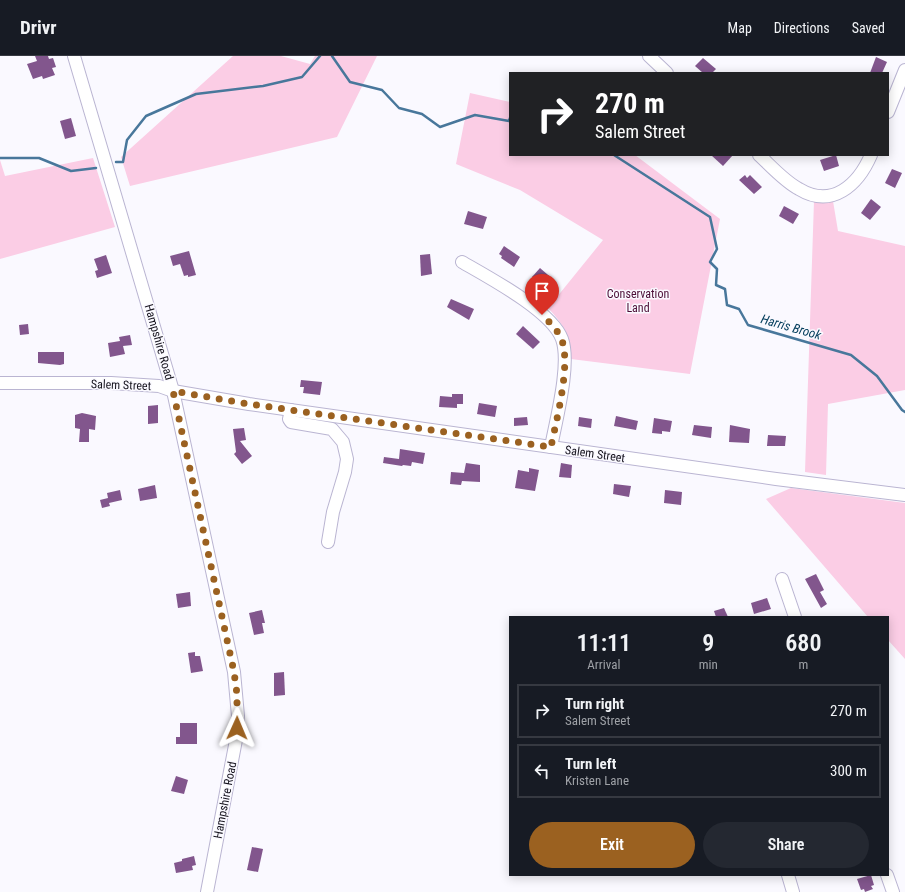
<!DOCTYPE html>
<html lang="en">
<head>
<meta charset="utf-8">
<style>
  body { margin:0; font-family:"Roboto Condensed",sans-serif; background:#242831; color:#f1f3f6; height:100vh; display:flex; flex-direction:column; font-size:15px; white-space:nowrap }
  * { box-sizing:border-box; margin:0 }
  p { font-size:13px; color:#9ea1a6 }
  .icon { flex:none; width:22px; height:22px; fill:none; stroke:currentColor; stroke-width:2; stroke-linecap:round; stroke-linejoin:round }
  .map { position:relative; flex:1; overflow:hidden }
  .panel { position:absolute; left:509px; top:560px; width:380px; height:260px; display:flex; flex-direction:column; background:#171b24; border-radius:0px; box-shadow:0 2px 10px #0003 }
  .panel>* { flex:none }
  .guide { position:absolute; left:509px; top:16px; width:380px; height:84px; border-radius:0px; box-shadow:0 2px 10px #0003; background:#202124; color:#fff; overflow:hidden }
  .pin { position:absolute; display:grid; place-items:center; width:34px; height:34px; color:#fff; margin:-41px -17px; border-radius:50% 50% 50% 0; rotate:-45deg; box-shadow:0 0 4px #0007 }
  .pin .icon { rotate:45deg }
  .me { position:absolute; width:44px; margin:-22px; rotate:1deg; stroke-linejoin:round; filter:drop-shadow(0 0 3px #0008) }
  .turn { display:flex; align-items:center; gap:14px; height:84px; padding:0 20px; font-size:18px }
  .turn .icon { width:52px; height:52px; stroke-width:2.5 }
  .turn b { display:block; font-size:28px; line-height:34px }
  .eta { display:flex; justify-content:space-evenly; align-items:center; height:68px; text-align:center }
  .eta b { font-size:24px; font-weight:600; line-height:28px }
  .cta { display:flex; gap:8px; margin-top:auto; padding:8px 20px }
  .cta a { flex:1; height:46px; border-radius:24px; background:#9b6120; color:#fff; font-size:16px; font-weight:600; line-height:46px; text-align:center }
  .cta a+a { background:#242831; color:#f1f3f6 }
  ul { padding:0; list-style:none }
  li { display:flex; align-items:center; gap:12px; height:54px; margin:0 8px 6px; padding:0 12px; border:2px solid #363941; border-radius:0px }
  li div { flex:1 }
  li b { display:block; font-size:15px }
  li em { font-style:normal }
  header { display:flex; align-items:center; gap:24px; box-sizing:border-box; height:56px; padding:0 20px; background:#171b24; border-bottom:1px solid #363941 }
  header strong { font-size:19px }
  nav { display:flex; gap:22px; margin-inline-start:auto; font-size:14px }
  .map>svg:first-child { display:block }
  .green { fill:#fbcde5 }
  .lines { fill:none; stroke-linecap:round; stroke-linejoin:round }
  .stream { stroke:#48779b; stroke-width:2.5 }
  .building { fill:#82568d }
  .minor-casing { stroke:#bab5d2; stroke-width:14 }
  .minor { stroke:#fff; stroke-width:12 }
  .route { stroke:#9b6120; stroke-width:7; stroke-dasharray:0 12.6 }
  .labels { text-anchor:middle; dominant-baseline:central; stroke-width:3; stroke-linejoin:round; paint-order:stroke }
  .park-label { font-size:12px; fill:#4b0d36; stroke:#faf9ff }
  .street-label { font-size:12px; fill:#15131d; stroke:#faf9ff }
  .water-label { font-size:13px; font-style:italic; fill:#07405f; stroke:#faf9ff }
</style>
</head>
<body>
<header>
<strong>Drivr</strong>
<nav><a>Map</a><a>Directions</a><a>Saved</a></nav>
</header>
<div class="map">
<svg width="905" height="836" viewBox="0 0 905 836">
  <rect width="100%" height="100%" fill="#faf9ff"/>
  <!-- green -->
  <g class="green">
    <polygon points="233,0 281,0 310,8 315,0 377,0 337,81 130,130 121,101"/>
    <path d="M470,37L510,46V99H635L720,163L690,318L571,303C572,281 563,268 548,252L603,184L520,134L456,108Z"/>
    <polygon points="93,102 115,171 0,203 0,104 5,120"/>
    <polygon points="814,145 833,145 838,175 905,190 905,334 828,348 826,419 805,416"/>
    <polygon points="791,432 905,447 905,603 888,584 888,561 868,561 766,443"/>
  </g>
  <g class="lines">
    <!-- stream -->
    <g class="stream">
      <polyline points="332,0 350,26 382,34 399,52 422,58 440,71 475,59 509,65 510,62"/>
      <polyline points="614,99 710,161 717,193 710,206 717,213 716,229 725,233 727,249 739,253 748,269 851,299 877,320 902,354 905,356"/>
      <polyline points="0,102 39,102 71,115 96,112"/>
      <polyline points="116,106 123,106 127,84 146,60 196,38 263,30 302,21 320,0"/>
    </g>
  </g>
  <!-- building -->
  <g class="building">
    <polygon points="35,0 48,0 49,3 53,2 56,11 52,12 55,19 43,23 42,20 33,23 27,8 37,5"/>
    <polygon points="876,1 887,6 882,17 870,17"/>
    <polygon points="703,2 716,13 712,17 703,17 695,10"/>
    <polygon points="71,62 76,80 65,83 60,65"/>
    <polygon points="711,99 733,99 723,110"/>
    <polygon points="836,99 839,110 824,115 820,104"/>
    <polygon points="892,113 902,117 895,132 885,127"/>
    <polygon points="745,119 747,122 750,119 762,131 754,138 739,124"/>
    <polygon points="871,143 881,151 870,164 861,157"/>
    <polygon points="784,150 799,158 793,168 779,160"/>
    <polygon points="468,155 487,161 483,173 464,168"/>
    <polygon points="504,190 520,201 514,211 501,202 502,200 499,198"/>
    <polygon points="189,195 196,219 188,221 188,219 184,220 180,208 173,210 170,200"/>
    <polygon points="430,198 432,218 421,220 420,199"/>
    <polygon points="106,199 112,217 97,222 95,215 98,214 94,203"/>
    <polygon points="540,212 555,225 547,234 532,221"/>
    <polygon points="451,243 474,253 469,264 447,251"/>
    <polygon points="28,268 29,278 20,279 19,269"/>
    <polygon points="523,270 540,286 533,293 516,278"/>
    <polygon points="130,279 132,289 123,290 125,298 110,301 108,287 120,285 119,281"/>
    <polygon points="38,296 64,296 64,308 60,309 38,307"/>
    <polygon points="301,324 322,326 320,339 303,337 304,331 300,331"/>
    <polygon points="452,338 463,338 463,348 457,348 457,352 439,351 440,340 452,341"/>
    <polygon points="479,347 497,350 495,361 477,358"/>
    <polygon points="158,349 158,367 148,368 148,350"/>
    <polygon points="82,357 96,360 95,374 89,373 89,386 79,386 80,373 75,372 75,359"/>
    <polygon points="616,360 638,365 636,374 614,370"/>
    <polygon points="527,361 528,369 514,370 514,362"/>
    <polygon points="579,361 592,363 591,372 578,370"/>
    <polygon points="654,362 672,365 670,376 662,375 662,378 652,377"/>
    <polygon points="694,369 712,371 711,382 692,379"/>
    <polygon points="730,369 750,373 749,387 729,386"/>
    <polygon points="244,372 246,384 240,385 252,400 242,408 234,398 236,396 233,373"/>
    <polygon points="768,379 786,380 785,390 767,390"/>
    <polygon points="400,393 425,397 423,408 412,406 411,410 403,409 402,410 383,407 384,401 399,403"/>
    <polygon points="466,407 480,409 480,426 462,425 461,429 450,428 451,416 464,417"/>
    <polygon points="561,407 572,409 571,422 559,421"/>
    <polygon points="529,412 539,414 535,435 515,432 518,414 529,416"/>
    <polygon points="614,428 631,430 629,441 613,438"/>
    <polygon points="155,429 157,442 140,445 138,433"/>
    <polygon points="120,434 122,444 109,447 110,450 102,452 100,444 108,442 107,437"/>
    <polygon points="665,434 682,436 681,449 664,447"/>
    <polygon points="816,518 824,534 820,536 827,548 821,552 805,523"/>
    <polygon points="190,536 191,550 178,552 176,538"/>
    <polygon points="767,542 771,553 754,558 751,547"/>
    <polygon points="724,552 728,561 716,561 714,555"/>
    <polygon points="262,554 265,567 262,567 264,577 254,579 249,557"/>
    <polygon points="195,596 195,600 200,600 203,615 191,617 188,597"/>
    <polygon points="284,616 285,639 274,640 274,617"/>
    <polygon points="180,667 197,667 197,688 176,688 176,681 180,681"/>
    <polygon points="176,720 188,724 184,738 171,735"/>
    <polygon points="252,791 263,793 258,816 247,814"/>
    <polygon points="194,800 196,809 192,810 193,814 176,817 174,807 182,805 182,803"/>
    <polygon points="871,819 874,829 871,830 873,833 865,836 864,833 861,834 857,823"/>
  </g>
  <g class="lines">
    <!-- minor casing -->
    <g class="minor-casing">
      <g id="minor">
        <polyline points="74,0 173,335 234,616 238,660 236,684 207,836"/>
        <polyline points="649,0 667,17"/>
        <polyline points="888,56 905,14"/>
        <path d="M759,99C771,110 784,125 799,133C832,153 858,129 871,99"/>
        <path d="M462,206C488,221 552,255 562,283C571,308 556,364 551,391"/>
        <polyline points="0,327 111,327 159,330 173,335 249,348 776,423 905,439"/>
        <polyline points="291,354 289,363 291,366 332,373 343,386 347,403 345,416 333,456 328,486"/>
        <polyline points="782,523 795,561"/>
        <polyline points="788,819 793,836"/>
        <polyline points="887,819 893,836"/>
      </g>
    </g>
    <!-- minor -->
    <use href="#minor" class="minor"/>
  </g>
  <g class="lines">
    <!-- route -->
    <path class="route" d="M237,672V638L234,616L173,335L249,348L551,391C556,365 572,306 561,282C557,273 549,266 542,259"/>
  </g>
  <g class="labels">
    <!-- park labels -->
    <g class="park-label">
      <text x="638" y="238">Conservation<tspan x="638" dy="14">Land</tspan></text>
    </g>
    <!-- street labels -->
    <g class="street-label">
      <text transform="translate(159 286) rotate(74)">Hampshire Road</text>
      <text transform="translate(121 329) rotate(2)">Salem Street</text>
      <text transform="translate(595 398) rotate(8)">Salem Street</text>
      <text transform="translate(225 744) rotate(-79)">Hampshire Road</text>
    </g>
    <!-- water labels -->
    <g class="water-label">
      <text transform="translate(791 271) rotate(16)">Harris Brook</text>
    </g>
  </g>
</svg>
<div class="pin" style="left:542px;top:259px;background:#d93025"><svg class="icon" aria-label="arrive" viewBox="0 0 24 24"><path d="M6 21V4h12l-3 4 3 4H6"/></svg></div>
<svg class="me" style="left:237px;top:672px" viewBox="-20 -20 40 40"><path d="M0-17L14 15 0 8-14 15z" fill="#9b6120" stroke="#fff" stroke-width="4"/></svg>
<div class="guide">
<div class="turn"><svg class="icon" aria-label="right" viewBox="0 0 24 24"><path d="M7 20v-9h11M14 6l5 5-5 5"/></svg><div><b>270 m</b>Salem Street</div></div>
</div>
<section class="panel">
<div class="eta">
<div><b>11:11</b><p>Arrival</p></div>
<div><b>9</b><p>min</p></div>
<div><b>680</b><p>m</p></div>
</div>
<ul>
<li><svg class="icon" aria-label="right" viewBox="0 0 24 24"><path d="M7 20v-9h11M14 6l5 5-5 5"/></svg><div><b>Turn right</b><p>Salem Street</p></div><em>270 m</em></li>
<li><svg class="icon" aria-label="left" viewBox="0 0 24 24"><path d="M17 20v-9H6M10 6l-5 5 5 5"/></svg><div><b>Turn left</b><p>Kristen Lane</p></div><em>300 m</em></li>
</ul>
<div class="cta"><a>Exit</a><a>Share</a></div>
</section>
</div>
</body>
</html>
